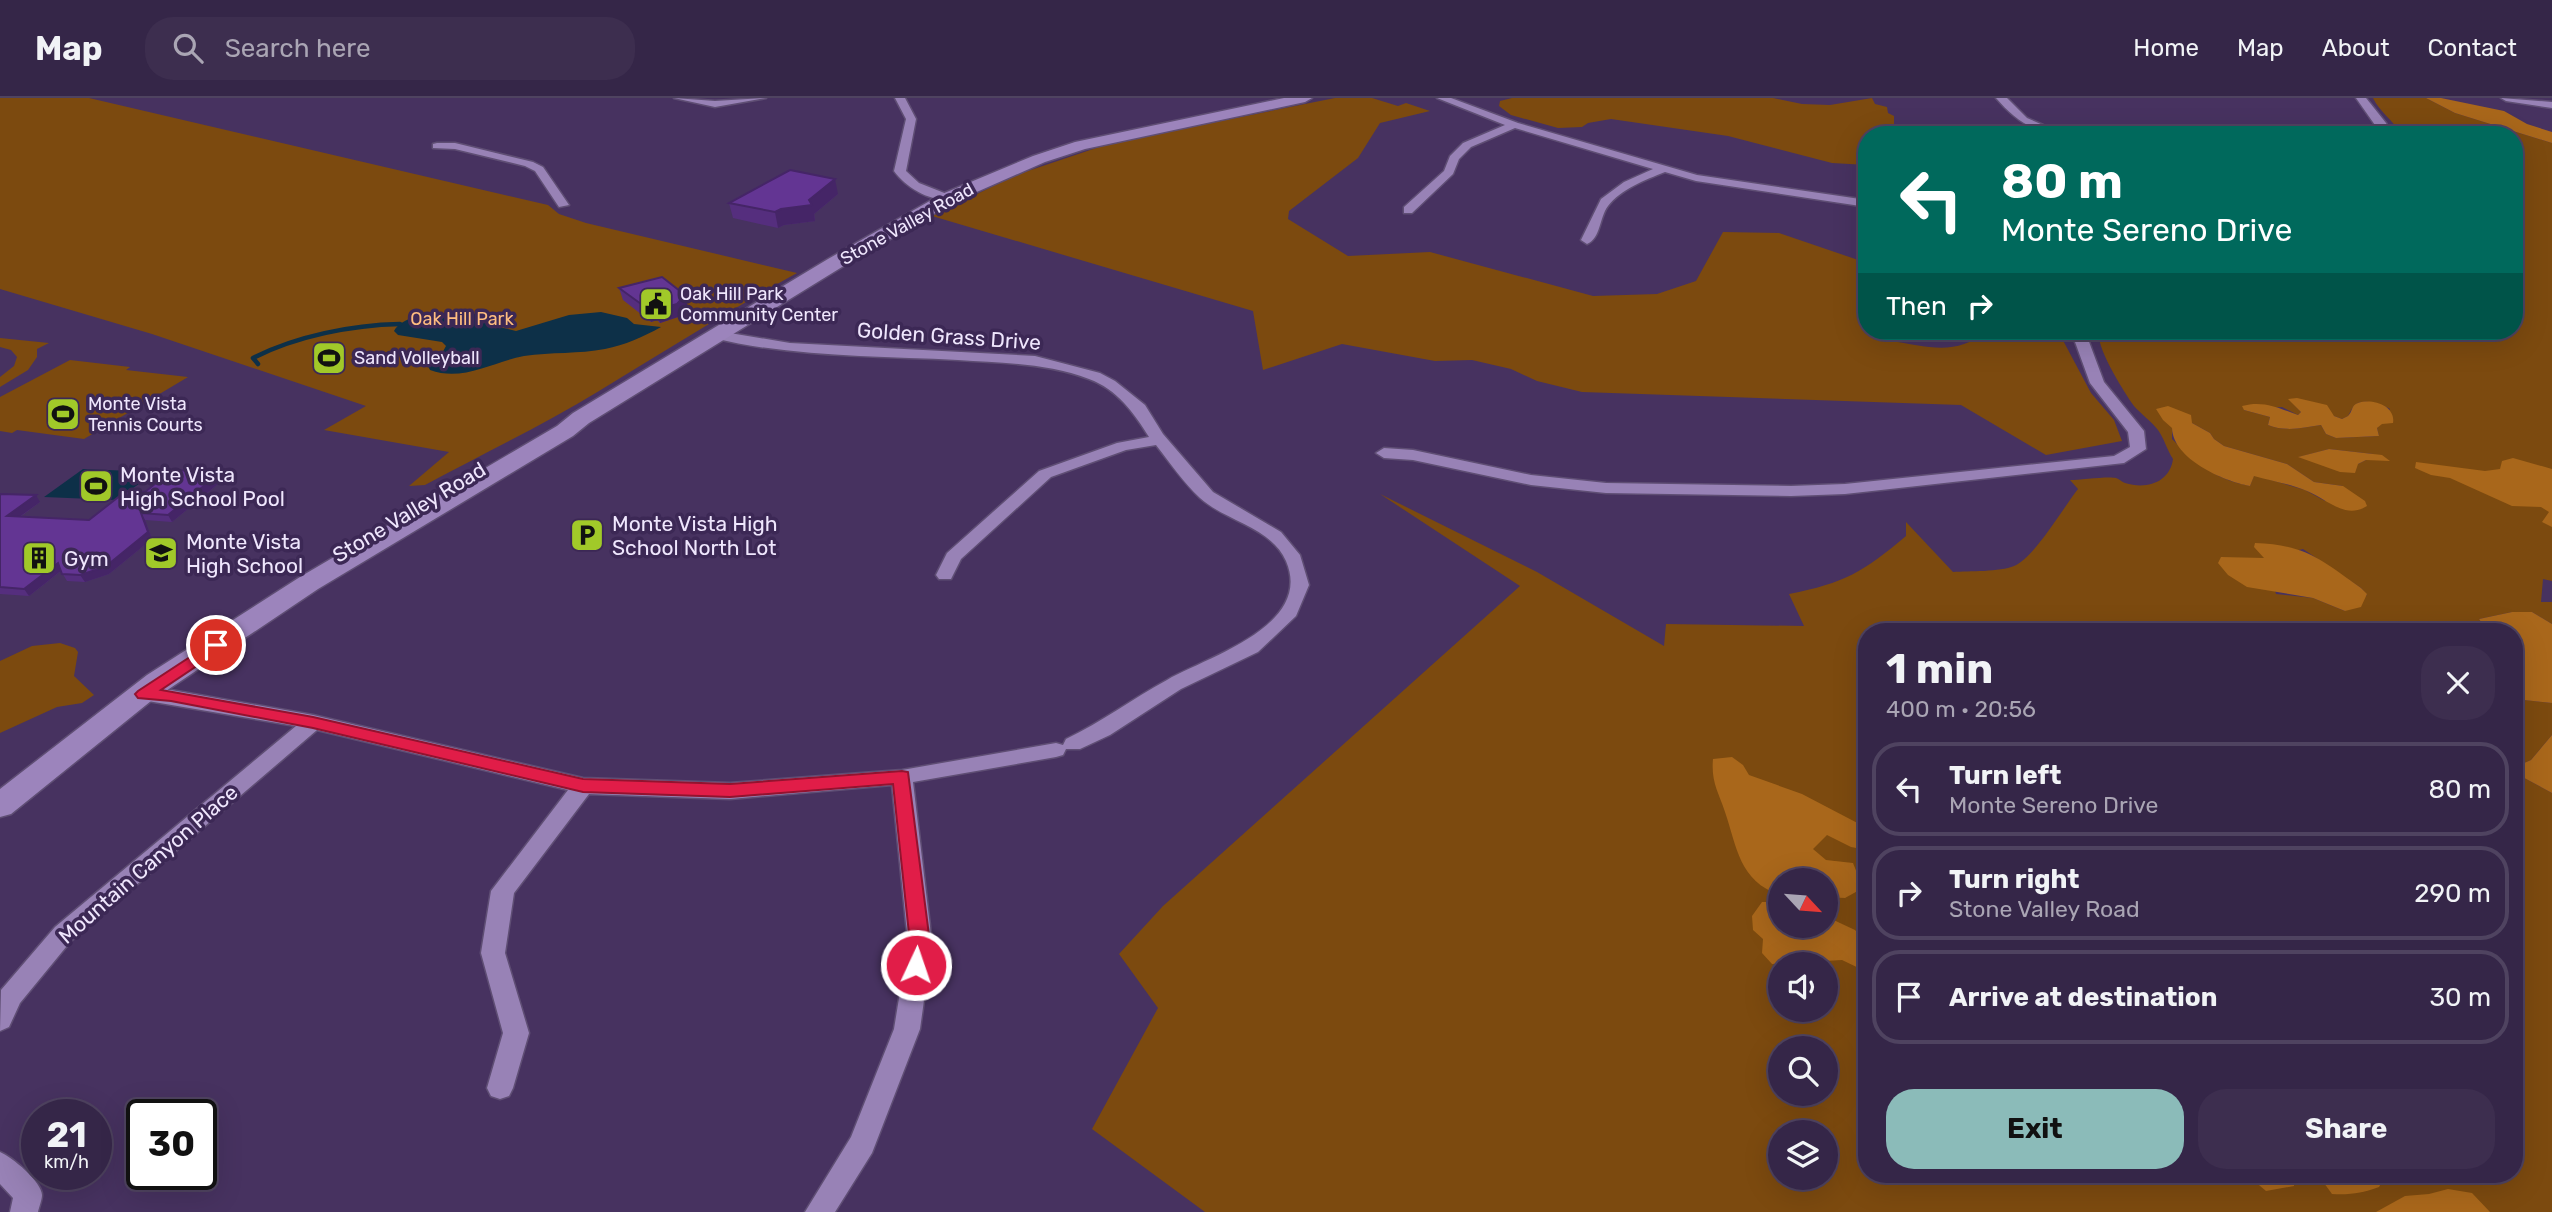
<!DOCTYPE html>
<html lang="en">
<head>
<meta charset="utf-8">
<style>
  body { margin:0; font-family:Rubik,sans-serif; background:#3d2e4f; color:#f1f3f6; height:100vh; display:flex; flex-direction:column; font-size:26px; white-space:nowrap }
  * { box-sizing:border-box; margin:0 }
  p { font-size:23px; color:#aaa5b4 }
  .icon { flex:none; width:38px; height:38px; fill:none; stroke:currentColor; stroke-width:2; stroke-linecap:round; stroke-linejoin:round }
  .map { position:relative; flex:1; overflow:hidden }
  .side { position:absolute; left:1858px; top:525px; width:665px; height:560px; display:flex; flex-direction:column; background:#352648; border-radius:28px; box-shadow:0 7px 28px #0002,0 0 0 2px #4f4360 }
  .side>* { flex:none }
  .hud { position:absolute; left:1858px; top:28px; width:665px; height:214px; border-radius:28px; box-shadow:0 7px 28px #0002,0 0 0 2px #4f4360; background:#00695c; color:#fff; overflow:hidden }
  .needle { width:46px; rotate:116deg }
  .fabs { position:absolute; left:1768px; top:770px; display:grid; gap:14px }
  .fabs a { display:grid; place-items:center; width:70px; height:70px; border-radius:50%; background:#352648; box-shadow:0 7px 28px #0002,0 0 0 2px #4f4360; font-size:35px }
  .speed { position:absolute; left:21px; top:1001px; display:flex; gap:14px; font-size:35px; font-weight:700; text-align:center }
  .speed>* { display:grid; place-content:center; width:91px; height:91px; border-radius:50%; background:#352648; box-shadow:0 7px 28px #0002,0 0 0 2px #4f4360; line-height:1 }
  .speed small { font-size:18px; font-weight:400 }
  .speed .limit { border:4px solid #111; border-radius:10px; background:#fff; color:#111 }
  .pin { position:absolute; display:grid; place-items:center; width:60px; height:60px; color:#fff; margin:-30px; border:4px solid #fff; border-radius:50%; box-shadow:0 2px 7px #0007 }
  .me { position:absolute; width:77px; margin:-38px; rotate:3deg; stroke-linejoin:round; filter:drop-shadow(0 0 5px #0008) }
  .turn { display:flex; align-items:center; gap:24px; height:147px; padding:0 28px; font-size:32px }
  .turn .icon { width:91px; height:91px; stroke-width:2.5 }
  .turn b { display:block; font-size:49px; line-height:60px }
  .then { display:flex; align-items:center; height:66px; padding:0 28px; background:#0003; gap:14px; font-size:26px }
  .round { display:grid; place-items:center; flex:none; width:74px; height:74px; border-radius:28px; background:#3d2e4f }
  .overview { display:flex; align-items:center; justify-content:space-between; height:119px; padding:0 28px }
  h1 { font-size:42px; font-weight:700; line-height:52px }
  .button { display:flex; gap:14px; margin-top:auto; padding:14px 28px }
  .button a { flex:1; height:80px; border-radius:28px; background:#8bbbb9; color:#111; font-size:28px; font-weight:700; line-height:80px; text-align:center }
  .button a+a { background:#3d2e4f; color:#f1f3f6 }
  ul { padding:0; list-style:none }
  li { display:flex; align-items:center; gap:21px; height:94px; margin:0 14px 10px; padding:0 14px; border:4px solid #4f4360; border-radius:28px }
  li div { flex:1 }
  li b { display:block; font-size:26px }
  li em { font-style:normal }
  header { display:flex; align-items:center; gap:42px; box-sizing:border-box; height:98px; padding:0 35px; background:#352648; border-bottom:2px solid #4f4360 }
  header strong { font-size:33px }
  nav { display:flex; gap:38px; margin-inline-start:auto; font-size:24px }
  .search { width:490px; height:63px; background:#3d2e4f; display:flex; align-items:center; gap:18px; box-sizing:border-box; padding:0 24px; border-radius:28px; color:#aaa5b4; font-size:26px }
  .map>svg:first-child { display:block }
  .green { fill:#7c4a0f; fill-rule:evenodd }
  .forest { fill:#a9671b }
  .water { fill:#0d3048 }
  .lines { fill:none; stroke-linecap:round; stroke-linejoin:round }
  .stream { stroke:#0d3048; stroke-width:4.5 }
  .street-casing { stroke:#5f4e74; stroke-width:3 }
  .secondary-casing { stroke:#5f4e74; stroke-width:3 }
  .street { fill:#9882b6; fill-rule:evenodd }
  .secondary { fill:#9c84bc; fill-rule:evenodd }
  .wall { fill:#552e7e }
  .shaded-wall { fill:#452567 }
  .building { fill:#633593; stroke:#452567; stroke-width:2 }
  .route { fill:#e11d48; stroke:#92132f; stroke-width:2 }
  .labels { text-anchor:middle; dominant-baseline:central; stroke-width:7; stroke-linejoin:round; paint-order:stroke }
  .far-street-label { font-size:18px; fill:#efe6fd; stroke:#3c2855 }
  .far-poi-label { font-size:18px; fill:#efe6fd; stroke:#3c2855; text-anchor:start }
  .far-park-label { font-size:18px; fill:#febd80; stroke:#3c2855 }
  .street-label { font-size:21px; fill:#efe6fd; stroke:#3c2855 }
  .poi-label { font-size:21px; fill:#efe6fd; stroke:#3c2855; text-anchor:start }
</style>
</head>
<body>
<header>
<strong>Map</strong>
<div class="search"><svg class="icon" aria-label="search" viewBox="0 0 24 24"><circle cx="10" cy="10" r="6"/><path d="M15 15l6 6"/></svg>Search here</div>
<nav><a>Home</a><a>Map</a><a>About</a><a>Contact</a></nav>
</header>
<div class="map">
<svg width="2552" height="1114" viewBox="0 0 2552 1114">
  <rect width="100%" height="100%" fill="#473260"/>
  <!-- green -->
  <g class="green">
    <path d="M0,0H89L548,107L559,116L586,125L797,175C730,212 665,253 599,293C543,327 483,356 425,387L409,388L449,354L324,332L366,308L152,236L0,191Z"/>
    <path d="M1335,0H1372L1398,8L1406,5L1430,13L1380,25L1358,60L1289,113L1288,121L1348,158L1430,154L1593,198L1657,196L1696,183L1723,134L1779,135L1867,165V233H1889L1891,243C1925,248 1958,259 1985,233H2058L2091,295L2114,322L2122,343L2046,357L1961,307L1582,294L1537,283L1511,271L1472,262L1435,263L1342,246L1263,272L1253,213L932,118L1016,77L1111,45Z"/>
    <polygon points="1512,0 1773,0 1802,6 1830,7 1872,0 1875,6 1887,9 1888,15 1894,18 1894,37 1867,37 1867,67 1832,65 1728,38 1611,21 1588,25 1582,29 1558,30 1511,17 1499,8 1500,3"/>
    <path d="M2373,0H2426L2455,15L2552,45V483L2543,481L2541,504H2552V526L2532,514H2512L2479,521L2488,534H1867V1076H2515V675L2552,695V1114H1205L1092,1031L1158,910L1119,856L1163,808L1520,488L1380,396L1537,474L1664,548L1666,526L1804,528L1789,496C1845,485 1863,474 1906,438V424L1953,474C1969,473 2000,474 2014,468C2034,460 2063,410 2078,391L2070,382C2080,382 2108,378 2116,380C2119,381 2122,384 2125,385C2147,392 2170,384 2173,361C2167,352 2164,340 2158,332C2151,323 2141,316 2134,308C2124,294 2095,248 2099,233H2515V37H2401C2393,21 2380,15 2373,0ZM2289,301L2342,321L2348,318C2350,315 2351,311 2354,308C2361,299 2382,306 2390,311L2377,330L2379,338L2336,340L2326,336L2321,327C2302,330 2286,334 2268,327L2270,319L2244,312L2282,309L2298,317L2301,314ZM2192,325L2210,335L2214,341L2224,348L2287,366L2314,384L2343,388L2325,403L2305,392L2254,377L2250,388C2214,381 2197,366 2172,341V330ZM2329,351L2373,356L2388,362H2366L2358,366L2299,359ZM2303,451L2361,490L2367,497L2345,513L2313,500L2276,496L2265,460ZM1780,782H1825V828H1780ZM1780,866H1825V912H1780ZM1780,950H1825V996H1780ZM1780,1034H1825V1080H1780Z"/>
    <polygon points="0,240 49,245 37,251 37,259 28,272 0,289 0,279 14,268 17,259 11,252 0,249"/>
    <polygon points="70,262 130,269 126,272 188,279 84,341 17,332 12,335 0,333 0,299"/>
    <polygon points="60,545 75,550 78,554 74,578 94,597 82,605 57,609 0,635 0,563 32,548"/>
    <polygon points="2515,601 2552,605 2552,637 2531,662 2515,669"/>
  </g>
  <!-- forest -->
  <g class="forest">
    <polygon points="2426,0 2441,0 2504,13 2527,26 2552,34 2552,45 2455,15"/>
    <path d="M2297,300L2327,307L2334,318L2342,321L2348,318C2353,313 2351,307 2358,305C2373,300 2396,308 2393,325L2382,326L2377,330L2379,338L2336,340L2326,336L2321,327C2302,330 2286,334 2268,327L2270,319L2244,312L2242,308C2263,302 2279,310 2298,317L2301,314L2288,301Z"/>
    <path d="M2168,308L2191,317L2192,325L2210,335L2214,341L2224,348L2287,366L2314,384L2343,388L2365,403L2367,408C2345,422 2327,401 2307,393C2291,386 2271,383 2254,378L2250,388C2223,383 2173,361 2172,330L2163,322L2156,311Z"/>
    <polygon points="2329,351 2382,357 2390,363 2366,362 2358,366 2355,375 2340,374 2298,359"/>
    <polygon points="2513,360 2552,371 2552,429 2542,424 2549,414 2541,409 2512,408 2450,380 2431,377 2415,370 2416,364 2485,373 2500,371 2502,363"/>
    <path d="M2255,445C2307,447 2321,462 2361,490L2367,496L2361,509L2345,513L2313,500L2247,489L2228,477L2218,465L2221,459L2264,460L2254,449Z"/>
    <polygon points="2512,514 2532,514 2552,526 2552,605 2515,601 2515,534 2488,534 2479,521"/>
    <polygon points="2552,637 2552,695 2515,675 2515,669 2531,662"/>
    <path d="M1732,659L1743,667L1749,677L1802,696L1867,730V752L1851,749L1827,737L1813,751L1826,762L1853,765L1863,790L1845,800L1825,799V782H1780V797C1739,783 1737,749 1725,714C1718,693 1711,684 1713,661Z"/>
    <polygon points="1762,804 1780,804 1780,828 1825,828 1825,818 1855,832 1867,845 1867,874 1842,862 1772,866 1762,855 1763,841 1753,832 1752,818"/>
    <polygon points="2246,1076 2294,1076 2294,1088 2266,1093"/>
    <path d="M2325,1076H2386L2379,1089C2363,1095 2350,1097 2332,1096L2324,1085Z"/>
    <polygon points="2448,1091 2472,1095 2490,1114 2376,1114 2405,1098 2429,1096"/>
  </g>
  <!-- water -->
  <g class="water">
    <path d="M601,214L627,220L634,226L661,229C643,239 625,247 605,251C579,256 551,254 524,258C492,264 463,284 430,272L427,266L441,257L446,248L442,244L398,237L394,233C407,210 465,215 489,217L495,221L499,229L516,233L569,217Z"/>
    <polygon points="83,371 156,374 116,402 44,399"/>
  </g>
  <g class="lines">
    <!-- stream -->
    <path class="stream" d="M258,266L253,260C296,238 352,227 400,226"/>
    <!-- street casing -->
    <g class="street-casing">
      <g id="street">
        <polygon points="674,0 715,3 766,0 715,9"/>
        <path d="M895,0H905L916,21L906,73L919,85L952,98V102C931,104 906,90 894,73L906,21Z"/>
        <path d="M1437,0H1451L1518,25L1697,77L1867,102V109L1696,83L1665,74C1645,82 1621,91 1608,108C1599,120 1601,140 1587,146L1581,142L1601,101L1624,84L1653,71L1515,30L1471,49L1459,61L1453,76L1412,115H1404V109L1444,73L1450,58L1463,45L1505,27Z"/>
        <path d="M1996,0H2007L2027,20L2066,37C2036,37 2015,22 1996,0Z"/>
        <polygon points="2356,0 2366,0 2386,25 2392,37 2382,37"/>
        <polygon points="2501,0 2552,4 2552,10 2506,3"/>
        <polygon points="437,45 455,45 533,64 543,69 569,107 559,109 535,73 525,68 455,51 433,50 433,46"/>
        <path d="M718,233L790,245L1035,258L1100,275L1115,283L1145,307L1163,336L1213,394L1281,434L1300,457L1309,487L1296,518L1258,554L1181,591L1110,637L1080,651H1066L1063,657L1056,659L913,684L932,845L920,931L872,1055L835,1114H805L851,1039L894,931L908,845L892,687L730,701L589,696L514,795L505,855L529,935L513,990L509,998L500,1001L491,998L487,990L503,935L481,855L491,793L568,692L317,632L71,843L20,905L9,929L0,933L1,892L55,829L296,628L136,601L133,596L136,591L171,592L313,617L583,680L730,685L902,672L1056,645L1063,647L1066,641C1102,624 1132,601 1167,582C1207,559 1314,528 1286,463C1271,429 1225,423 1200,400C1184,385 1170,365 1156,347L1126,352L1051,379L961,461L951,481H939L936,477L947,455L1039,373L1117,345L1149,339C1134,315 1117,291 1089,281C1047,265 1002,265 958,262C876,258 792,259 713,240L711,237Z"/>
        <polygon points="2071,233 2085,233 2104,284 2144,333 2146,351 2124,365 1845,396 1791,398 1606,395 1531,387 1413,362 1384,360 1376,355 1384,350 1413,352 1531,377 1606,385 1791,388 1845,386 2114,358 2130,349 2128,334 2090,285"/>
        <path d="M0,1054C12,1059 42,1084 42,1097C42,1102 39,1109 38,1114H10L13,1100L0,1086Z"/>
      </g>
    </g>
    <!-- secondary casing -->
    <g class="secondary-casing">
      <polygon id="secondary" points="1284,0 1312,0 1305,4 1085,51 1045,64 954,104 842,169 589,325 573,338 318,491 151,603 11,716 0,719 0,691 147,577 300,479 557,328 573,315 828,161 942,96 1033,58 1075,44"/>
    </g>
    <!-- street -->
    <use href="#street" class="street"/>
    <!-- secondary -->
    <use href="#secondary" class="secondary"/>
  </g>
  <!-- wall -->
  <g class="wall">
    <polygon points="838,96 814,116 815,123 784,127 778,130 733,120 729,105"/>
    <polygon points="619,190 688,209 681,218 660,225 657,222 651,224 623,202"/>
    <polygon points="224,381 172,424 145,422 152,441 109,476 85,484 67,483 61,473 29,498 0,496 0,397 40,404 20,419 89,422 145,394"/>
  </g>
  <!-- shaded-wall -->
  <g class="shaded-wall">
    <polygon points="835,81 838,96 814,116 815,123 784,127 778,130 775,114 809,102"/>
    <polygon points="685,197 688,209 681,218 660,225 656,212"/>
    <polygon points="653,210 657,222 651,224 648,211"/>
    <polygon points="221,374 224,381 172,424 168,417"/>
    <polygon points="36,397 40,404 11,425 7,418"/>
    <polygon points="141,415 145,422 152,441 109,476 85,484 80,477"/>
    <polygon points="58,465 62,472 29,498 24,491"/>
  </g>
  <!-- building -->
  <g class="building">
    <polygon points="790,72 835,81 809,102 812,107 781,111 775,114 729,105"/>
    <polygon points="662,179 685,197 677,206 656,212 653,210 648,211 619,190"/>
    <polygon points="172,372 221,374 168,417 141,415 148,434 105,469 80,477 62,476 58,465 24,491 0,489 0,397 1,396 36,397 7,418 89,422 126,393 145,394"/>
  </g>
  <!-- route -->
  <polygon class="route" points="216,542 224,547 222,551 161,592 313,619 583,681 730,686 902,673 908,674 930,845 924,872 916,875 909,872 906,867 910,845 893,686 730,699 583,694 313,630 171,603 138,600 135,596 138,593"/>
  <!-- icons -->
  <defs>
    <g id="civic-square" transform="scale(1.75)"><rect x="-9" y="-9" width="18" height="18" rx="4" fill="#a1c929" stroke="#3c2855"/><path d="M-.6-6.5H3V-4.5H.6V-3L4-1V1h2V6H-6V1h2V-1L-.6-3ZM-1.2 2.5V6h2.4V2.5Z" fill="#111"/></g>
    <g id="stadium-square" transform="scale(1.75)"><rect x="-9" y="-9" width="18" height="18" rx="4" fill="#a1c929" stroke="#3c2855"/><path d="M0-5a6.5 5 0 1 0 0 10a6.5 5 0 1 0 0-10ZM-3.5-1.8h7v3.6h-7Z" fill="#111"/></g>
    <g id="parking-square" transform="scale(1.75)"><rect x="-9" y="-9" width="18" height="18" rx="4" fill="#a1c929" stroke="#3c2855"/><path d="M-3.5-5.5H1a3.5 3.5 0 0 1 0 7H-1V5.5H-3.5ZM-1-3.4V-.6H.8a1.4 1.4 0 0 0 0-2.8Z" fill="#111"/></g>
    <g id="school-square" transform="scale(1.75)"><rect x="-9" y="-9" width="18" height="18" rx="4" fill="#a1c929" stroke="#3c2855"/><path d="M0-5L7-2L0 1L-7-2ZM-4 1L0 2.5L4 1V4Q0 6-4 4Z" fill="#111"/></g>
    <g id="building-square" transform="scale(1.75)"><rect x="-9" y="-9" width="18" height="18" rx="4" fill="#a1c929" stroke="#3c2855"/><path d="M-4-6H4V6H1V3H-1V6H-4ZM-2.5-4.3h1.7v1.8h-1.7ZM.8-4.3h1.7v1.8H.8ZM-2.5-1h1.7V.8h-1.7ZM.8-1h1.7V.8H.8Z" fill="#111"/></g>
  </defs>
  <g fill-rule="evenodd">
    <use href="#civic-square" x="656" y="206"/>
    <use href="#stadium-square" x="329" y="260"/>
    <use href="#stadium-square" x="63" y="316"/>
    <use href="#stadium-square" x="96" y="388"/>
    <use href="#parking-square" x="587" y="437"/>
    <use href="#school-square" x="161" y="455"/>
    <use href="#building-square" x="39" y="460"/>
  </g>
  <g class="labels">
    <!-- far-street labels -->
    <g class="far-street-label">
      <text transform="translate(907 126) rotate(-29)">Stone Valley Road</text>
    </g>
    <!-- far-poi labels -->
    <g class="far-poi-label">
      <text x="680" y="196">Oak Hill Park<tspan x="680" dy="21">Community Center</tspan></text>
      <text x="354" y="260">Sand Volleyball</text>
      <text x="88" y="306">Monte Vista<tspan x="88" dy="21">Tennis Courts</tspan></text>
    </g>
    <!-- far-park labels -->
    <g class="far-park-label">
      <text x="462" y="221">Oak Hill Park</text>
    </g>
    <!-- street labels -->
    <g class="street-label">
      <text transform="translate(949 238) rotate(4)">Golden Grass Drive</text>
      <text transform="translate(409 414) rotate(-31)">Stone Valley Road</text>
      <text transform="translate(148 766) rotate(-41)">Mountain Canyon Place</text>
    </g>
    <!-- poi labels -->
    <g class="poi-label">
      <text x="120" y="376">Monte Vista<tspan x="120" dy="24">High School Pool</tspan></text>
      <text x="612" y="425">Monte Vista High<tspan x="612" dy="24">School North Lot</tspan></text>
      <text x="186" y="443">Monte Vista<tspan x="186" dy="24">High School</tspan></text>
      <text x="64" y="460">Gym</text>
    </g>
  </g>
</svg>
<div class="fabs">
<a><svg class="needle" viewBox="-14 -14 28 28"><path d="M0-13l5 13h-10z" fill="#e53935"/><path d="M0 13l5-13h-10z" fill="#aaa5b4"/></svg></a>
<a><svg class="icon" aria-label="sound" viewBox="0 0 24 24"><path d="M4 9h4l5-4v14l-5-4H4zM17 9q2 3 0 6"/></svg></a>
<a><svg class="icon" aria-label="search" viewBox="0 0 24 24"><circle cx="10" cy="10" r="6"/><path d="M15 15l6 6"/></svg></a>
<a><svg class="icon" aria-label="layers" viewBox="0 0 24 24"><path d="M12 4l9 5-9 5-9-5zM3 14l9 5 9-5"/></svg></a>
</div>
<div class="speed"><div>21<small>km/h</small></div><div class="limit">30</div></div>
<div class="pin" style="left:216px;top:547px;background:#d93025"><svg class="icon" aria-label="arrive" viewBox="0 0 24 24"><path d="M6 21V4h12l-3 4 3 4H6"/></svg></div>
<svg class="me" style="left:916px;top:867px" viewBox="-20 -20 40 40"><circle r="17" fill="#e11d48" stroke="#fff" stroke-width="3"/><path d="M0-11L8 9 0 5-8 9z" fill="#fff"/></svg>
<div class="hud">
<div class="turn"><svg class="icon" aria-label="left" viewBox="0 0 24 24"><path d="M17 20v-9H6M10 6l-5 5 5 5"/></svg><div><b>80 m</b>Monte Sereno Drive</div></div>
<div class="then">Then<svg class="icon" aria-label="right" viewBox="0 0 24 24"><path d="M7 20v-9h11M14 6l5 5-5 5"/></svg></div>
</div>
<section class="side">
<div class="overview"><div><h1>1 min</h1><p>400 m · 20:56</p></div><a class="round"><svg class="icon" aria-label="close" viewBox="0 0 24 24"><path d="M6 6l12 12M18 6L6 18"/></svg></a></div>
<ul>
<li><svg class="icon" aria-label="left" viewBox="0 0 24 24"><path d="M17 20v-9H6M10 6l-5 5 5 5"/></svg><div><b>Turn left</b><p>Monte Sereno Drive</p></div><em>80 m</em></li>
<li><svg class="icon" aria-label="right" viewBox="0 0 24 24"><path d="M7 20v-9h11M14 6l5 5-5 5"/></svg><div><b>Turn right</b><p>Stone Valley Road</p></div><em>290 m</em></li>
<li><svg class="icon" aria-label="arrive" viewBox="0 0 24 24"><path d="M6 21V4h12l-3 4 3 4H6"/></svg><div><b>Arrive at destination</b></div><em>30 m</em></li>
</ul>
<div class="button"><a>Exit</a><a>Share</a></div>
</section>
</div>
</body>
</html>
